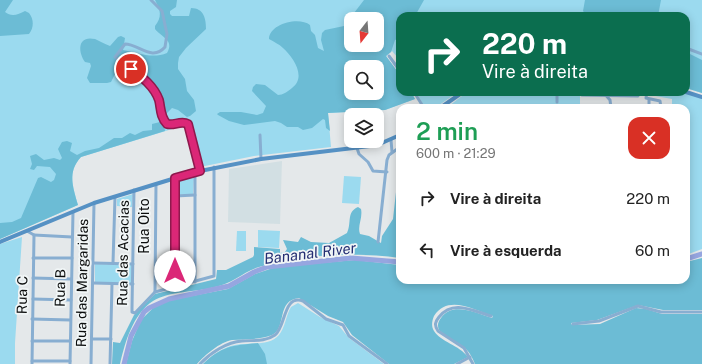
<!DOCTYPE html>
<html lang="pt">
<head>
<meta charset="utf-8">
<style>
  body { margin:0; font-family:"Public Sans",sans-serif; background:#f6f6f6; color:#222; height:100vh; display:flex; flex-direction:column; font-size:15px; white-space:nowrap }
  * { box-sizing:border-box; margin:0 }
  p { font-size:13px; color:#767676 }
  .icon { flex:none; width:22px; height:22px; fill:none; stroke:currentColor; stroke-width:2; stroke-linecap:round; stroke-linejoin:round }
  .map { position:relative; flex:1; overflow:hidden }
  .sheet { position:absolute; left:396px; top:104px; width:294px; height:180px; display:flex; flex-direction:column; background:#fff; border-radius:12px; box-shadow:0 2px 10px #0003 }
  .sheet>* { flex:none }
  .hud { position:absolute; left:396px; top:12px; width:294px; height:84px; border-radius:12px; box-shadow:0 2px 10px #0003; background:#0b6e4f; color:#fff; overflow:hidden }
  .needle { width:26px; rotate:197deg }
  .tools { position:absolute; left:344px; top:12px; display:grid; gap:8px }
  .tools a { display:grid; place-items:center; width:40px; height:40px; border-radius:8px; background:#fff; box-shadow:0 2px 10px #0003; font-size:20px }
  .pin { position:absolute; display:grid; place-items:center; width:34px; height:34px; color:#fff; margin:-17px; border:2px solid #fff; border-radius:50%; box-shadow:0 1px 4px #0007 }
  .me { position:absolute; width:44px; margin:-22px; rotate:0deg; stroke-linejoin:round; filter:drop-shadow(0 0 3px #0008) }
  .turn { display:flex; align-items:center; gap:14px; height:84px; padding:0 20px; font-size:18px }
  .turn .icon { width:52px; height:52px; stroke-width:2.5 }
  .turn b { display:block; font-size:28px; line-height:34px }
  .round { display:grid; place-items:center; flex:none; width:42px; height:42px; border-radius:12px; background:#f6f6f6 }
  .summary { display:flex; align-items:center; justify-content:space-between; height:68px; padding:0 20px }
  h1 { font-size:24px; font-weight:600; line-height:30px; color:#1e9e55 }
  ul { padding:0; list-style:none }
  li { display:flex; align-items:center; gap:12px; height:52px; padding:0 20px }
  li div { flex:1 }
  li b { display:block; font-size:15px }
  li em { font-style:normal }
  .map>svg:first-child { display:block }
  .built { fill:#d2dfe3 }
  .green { fill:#9bdaef; fill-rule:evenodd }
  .forest { fill:#6cbcd5; fill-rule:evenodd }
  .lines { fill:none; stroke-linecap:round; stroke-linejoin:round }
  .river { stroke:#96a6e0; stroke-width:5 }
  .street { stroke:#88aed1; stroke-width:3 }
  .secondary { stroke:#5591c4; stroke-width:4 }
  .route-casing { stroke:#8e194d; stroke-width:10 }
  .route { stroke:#db2777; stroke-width:7 }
  .labels { text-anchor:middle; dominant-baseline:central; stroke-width:3.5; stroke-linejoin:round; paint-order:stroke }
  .street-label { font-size:14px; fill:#0b0d0d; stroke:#f1f6f7 }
  .water-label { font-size:15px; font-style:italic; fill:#252f73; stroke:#f1f6f7 }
</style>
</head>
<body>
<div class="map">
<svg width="702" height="364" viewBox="0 0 702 364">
  <rect width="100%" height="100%" fill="#e4e8ea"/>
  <!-- built -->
  <polygon class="built" points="282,161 280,224 228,222 229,169"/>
  <!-- green -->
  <g class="green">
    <path d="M0,0H702V93L686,88V16H400V59H399L392,51L386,56L400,75V92H411L415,99L385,110L328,113L331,147L254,156L200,167L190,124L182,126L81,157C67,172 73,187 78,205L0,239ZM351,19H377V45H351ZM351,67H377V93H351Z"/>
    <polygon points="416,92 458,92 435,108 425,108"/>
    <polygon points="467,92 580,92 580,108 450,108 449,106"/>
    <polygon points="651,92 682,92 702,98 702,249 686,255 686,108 672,108 672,99 650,95"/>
    <polygon points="344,176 361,177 359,204 342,203"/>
    <polygon points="194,177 193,194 177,195 177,181"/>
    <polygon points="133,194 132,207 117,206 117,199"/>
    <polygon points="258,230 280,231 279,248 258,247"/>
    <polygon points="237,231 246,231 246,251 236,251"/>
    <polygon points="22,237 15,343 15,364 0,364 0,244"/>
    <polygon points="95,264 132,265 131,283 95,282"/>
    <polygon points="157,267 165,267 165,270 173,271 173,275 165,275 165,281 157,281"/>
    <path d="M298,303L320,317L339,326L349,338L384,364H203C211,356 223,347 235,345C248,342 269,347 279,335C285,328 286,315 291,307Z"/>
  </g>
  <!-- forest -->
  <g class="forest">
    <path d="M0,0H13L5,12C11,17 18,15 25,11L29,13C34,19 34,28 29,34L0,36Z"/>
    <path d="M155,0H177L176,7L170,11V14L172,16H189L191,8C204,8 206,19 206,29L186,48L179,57L178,63V69L185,79L187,91L194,100L196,111L190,116L187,117L178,110L172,108L161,119L163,120L165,131L81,157C67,172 73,187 78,205L0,239V223L12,222L21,218L38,178L41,177L51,182L54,180L56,174L50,167L37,166L34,170L30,169L32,164L30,156L36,154L44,160L54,158L60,160L62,158L58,149L62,142L67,141L72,143L70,151L77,155L85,151L99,148L114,138H122L130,133L135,135L143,131L152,130V124L160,122L157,115L164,107C163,104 162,101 160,98C152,89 129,69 116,72L111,82L107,83H90L87,78L91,66L90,63L85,62C78,52 77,35 95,39C100,41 104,44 110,46L118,37L121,36L125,38L123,50C137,53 153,59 167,53C175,40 161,37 155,29V26C162,17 161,11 155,0Z"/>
    <path d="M364,0H424L415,16H400V38L395,40L391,52L386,56L400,75V92H411L415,99L385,110L328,113L330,131L326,128L325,120L323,119L312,128L303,130L298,127H287L281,123L275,121L244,125L229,121L218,115L217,114L220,112H241L257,115L263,113L266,106L252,91L253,87L256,84L265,85L278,95C283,95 287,92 292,88C307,77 293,57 283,48C279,44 274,42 269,39C269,24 299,16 310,25L311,31L315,35L318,48L324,51L321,40L322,33L325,30L344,26ZM351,19H377V45H351ZM351,67H377V93H351Z"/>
    <polygon points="585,0 661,0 658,16 587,16 583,11"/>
    <polygon points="686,52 702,60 702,93 686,88"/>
    <path d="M400,156V207L398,218L400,220V258C357,252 301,254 259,267C243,272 232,284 215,287C197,292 169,291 153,301C133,314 125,342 120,364H112L113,342L120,343L134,315L155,294L216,279L217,270H226L253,257L254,255V247L280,249V253L285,252L287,249L283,240L298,242L301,237L311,242L329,243L347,233C352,223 346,212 358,207L361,209C363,218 357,226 360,234L369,236L381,243L382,236L393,219Z"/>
    <path d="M702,258V310H663L638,305L597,320L571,323L572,325L600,324L636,308L646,309L662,314H702V364H475C466,341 455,345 439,330C437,325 438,322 441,318C452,301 477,313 492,318L493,316C474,310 448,294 434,316C432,321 431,326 434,331C441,342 459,345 468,357L454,364H389L352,335L343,322L328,316L299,298C276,300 287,328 272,335C259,340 245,339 232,340C220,342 205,355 197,364H126L132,341L141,320L154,307L171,300L228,289L255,274L276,267L355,260L400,265V280H686V262Z"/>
    <path d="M258,343L265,354L267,364H203C221,346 234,345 258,343Z"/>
  </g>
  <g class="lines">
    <!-- river -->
    <g class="river">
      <polyline points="686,259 702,254"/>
      <polyline points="124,364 131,336 144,312 149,308 169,299 229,286 254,272 267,267 351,258 400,262"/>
    </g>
    <!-- street -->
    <g class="street">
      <path d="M151,0L162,11L167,34L165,47C152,62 139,44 125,44L115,57L149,84L157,96L163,119L167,123C174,126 181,120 188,124L200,171"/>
      <polyline points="686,48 702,54"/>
      <polyline points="389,56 400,71"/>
      <polyline points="414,92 424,108"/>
      <polyline points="603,92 610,100 611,108"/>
      <polyline points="647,92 646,98 660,101 661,108"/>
      <polyline points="582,95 638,96"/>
      <polyline points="557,102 557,92"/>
      <polyline points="583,108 593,108"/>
      <polyline points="649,108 649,100"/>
      <polyline points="260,135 261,159"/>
      <polyline points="391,140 392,152"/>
      <polyline points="357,148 359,154 368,162 373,171 387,172"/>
      <polyline points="175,178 175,287"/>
      <polyline points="134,190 132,308 132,312 135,313 155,292 214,276 214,167"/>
      <polyline points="175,196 195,195"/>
      <polyline points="27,231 34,235 32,364"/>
      <polyline points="34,235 72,237"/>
      <polyline points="378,242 387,160 389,155 400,147"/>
      <polyline points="33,258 72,258"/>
      <polyline points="94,263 133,264"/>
      <polyline points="113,263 115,197"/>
      <polyline points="33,278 71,279"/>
      <polyline points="195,282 195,172"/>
      <polyline points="93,283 133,284"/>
      <polyline points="155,292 156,184"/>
      <polyline points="33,299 71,300"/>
      <polyline points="32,319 70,320"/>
      <polyline points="573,324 599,321 638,306 661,312 702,312"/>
      <polyline points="92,339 111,339"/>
      <polyline points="32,341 70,341"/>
      <polyline points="32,361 70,361"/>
      <polyline points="70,364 73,212"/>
      <polyline points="91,364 94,203"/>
      <polyline points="110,364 112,284"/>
      <path d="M200,364C210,353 227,342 242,341C253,340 265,342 275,335C286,327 283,294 303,301L326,319L343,325L349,336L387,364"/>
      <polyline points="457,364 470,357"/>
      <path d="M473,364L464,348L438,331C434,325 435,322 439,317C453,299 473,311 491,316"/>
    </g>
    <!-- secondary -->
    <g class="secondary">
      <polyline points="686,92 702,97"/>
      <polyline points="440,108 463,92"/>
      <polyline points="0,242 94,203 195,172 261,159 370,146 384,142 400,135"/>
    </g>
  </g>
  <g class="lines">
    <!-- route casing -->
    <g class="route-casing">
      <path id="route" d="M131,69C142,77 154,86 159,100C161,108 160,117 167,124C174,126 181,120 188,124L200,171L175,178V271"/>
    </g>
    <!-- route -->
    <use href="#route" class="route"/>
  </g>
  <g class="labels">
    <!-- street labels -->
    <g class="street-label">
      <text transform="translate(144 226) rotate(-90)">Rua Oito</text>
      <text transform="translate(123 253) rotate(-89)">Rua das Acacias</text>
      <text transform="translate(82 283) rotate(-89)">Rua das Margaridas</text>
      <text transform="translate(60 288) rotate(-89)">Rua B</text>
      <text transform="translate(22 295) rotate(-89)">Rua C</text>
    </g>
    <!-- water labels -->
    <g class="water-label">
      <text transform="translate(310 253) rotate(-7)">Bananal River</text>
    </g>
  </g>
</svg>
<div class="tools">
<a><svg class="needle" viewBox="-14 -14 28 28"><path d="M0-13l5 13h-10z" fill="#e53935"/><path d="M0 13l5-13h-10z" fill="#767676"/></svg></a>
<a><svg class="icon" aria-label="search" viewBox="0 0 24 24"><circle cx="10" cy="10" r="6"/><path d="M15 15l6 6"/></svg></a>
<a><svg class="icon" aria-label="layers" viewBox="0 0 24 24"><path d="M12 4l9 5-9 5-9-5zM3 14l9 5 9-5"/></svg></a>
</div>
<div class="pin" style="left:131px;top:69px;background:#d93025"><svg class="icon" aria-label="arrive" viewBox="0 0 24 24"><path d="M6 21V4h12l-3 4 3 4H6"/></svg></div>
<svg class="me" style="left:175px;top:271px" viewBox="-20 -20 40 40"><circle r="19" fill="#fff"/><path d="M0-13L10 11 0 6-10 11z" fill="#db2777"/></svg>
<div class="hud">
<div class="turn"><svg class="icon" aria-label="right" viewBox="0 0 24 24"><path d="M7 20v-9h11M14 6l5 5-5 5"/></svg><div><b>220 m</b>Vire à direita</div></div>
</div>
<section class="sheet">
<div class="summary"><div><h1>2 min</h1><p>600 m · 21:29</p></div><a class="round" style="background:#d93025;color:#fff"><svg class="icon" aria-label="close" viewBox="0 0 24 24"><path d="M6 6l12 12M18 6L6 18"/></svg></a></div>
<ul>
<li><svg class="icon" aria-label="right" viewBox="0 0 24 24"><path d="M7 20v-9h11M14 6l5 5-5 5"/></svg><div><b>Vire à direita</b></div><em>220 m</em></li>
<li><svg class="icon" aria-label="left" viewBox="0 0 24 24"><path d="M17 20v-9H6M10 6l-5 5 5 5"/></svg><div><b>Vire à esquerda</b></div><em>60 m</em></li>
</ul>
</section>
</div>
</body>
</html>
